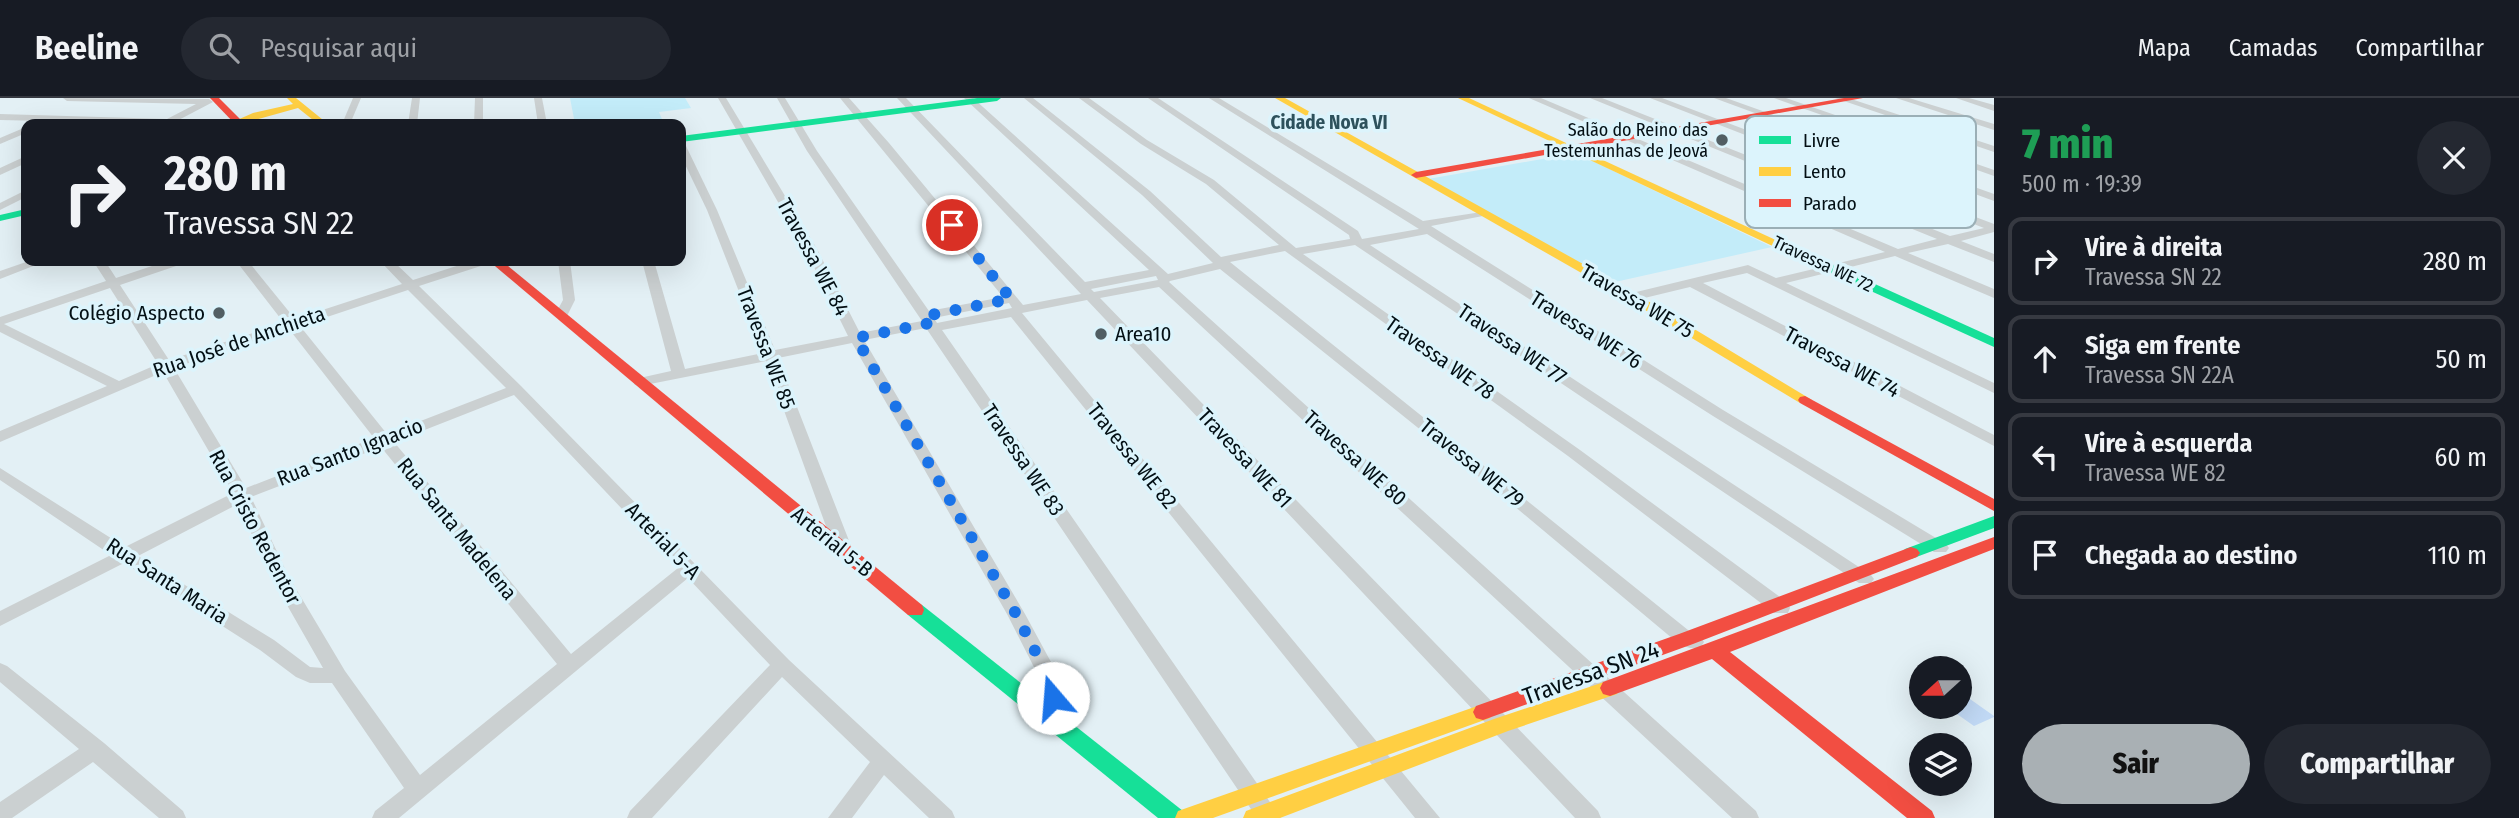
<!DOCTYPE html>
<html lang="pt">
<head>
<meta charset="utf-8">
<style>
  body { margin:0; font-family:"Fira Sans Condensed",sans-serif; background:#242831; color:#f1f3f6; height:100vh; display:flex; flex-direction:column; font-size:26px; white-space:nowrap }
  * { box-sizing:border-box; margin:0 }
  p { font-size:23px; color:#9ea1a6 }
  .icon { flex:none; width:38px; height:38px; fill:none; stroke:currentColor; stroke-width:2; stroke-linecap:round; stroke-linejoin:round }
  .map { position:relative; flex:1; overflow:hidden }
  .drawer { display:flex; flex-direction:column; background:#171b24; width:525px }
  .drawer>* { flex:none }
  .guide { position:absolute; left:21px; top:21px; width:665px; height:147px; border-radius:14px; box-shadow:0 7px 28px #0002; background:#171b24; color:#f1f3f6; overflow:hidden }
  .needle { width:46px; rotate:249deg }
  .fabs { position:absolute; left:1909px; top:558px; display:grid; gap:14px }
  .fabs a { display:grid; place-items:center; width:63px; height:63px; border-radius:50%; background:#171b24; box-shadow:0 7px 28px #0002; font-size:35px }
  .pin { position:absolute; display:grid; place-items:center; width:60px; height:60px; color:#fff; margin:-30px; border:4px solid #fff; border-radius:50%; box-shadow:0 2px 7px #0007 }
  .me { position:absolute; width:77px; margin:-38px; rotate:342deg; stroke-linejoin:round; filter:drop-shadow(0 0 5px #0008) }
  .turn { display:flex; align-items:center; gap:24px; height:147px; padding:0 28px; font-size:32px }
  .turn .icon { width:91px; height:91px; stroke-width:2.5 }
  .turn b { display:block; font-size:49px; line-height:60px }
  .round { display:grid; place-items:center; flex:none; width:74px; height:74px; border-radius:37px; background:#242831 }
  .head { display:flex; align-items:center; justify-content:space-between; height:119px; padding:0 28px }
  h1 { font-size:42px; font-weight:800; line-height:52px; color:#1e9e55 }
  .button { display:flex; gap:14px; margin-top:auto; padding:14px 28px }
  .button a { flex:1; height:80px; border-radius:42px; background:#a9b0b4; color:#111; font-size:28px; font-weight:800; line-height:80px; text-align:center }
  .button a+a { background:#242831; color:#f1f3f6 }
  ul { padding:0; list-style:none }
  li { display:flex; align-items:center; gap:21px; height:88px; margin:0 14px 10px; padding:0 14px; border:4px solid #363941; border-radius:14px }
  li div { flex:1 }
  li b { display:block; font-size:26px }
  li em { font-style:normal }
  header { display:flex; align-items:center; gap:42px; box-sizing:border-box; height:98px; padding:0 35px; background:#171b24; border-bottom:2px solid #363941 }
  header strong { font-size:33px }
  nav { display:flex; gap:38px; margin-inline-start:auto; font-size:24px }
  .search { width:490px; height:63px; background:#242831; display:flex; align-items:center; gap:18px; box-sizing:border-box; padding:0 24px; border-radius:38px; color:#9ea1a6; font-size:26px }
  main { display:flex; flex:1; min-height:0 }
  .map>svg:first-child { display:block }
  .green { fill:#c3ecf9 }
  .water { fill:#c1d9f5 }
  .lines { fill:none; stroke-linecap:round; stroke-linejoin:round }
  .street { fill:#cbd0d1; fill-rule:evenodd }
  .fast { fill:#16e098; fill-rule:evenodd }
  .slow { fill:#ffcf43; fill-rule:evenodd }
  .jam { fill:#f24e42; fill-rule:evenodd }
  .route { stroke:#1a73e8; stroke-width:12; stroke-dasharray:0 21.6 }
  .poi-dot { fill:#515e63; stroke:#dcf4fc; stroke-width:2.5 }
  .labels { text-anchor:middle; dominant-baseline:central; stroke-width:7; stroke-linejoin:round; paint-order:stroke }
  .far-poi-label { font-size:18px; fill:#030f14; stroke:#dcf4fc; text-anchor:end }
  .far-street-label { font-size:18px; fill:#030f14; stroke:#dcf4fc }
  .far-neighbourhood-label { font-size:19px; font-weight:bold; fill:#2d515c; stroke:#dcf4fc }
  .street-label { font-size:21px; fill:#030f14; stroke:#dcf4fc }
  .poi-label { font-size:21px; fill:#030f14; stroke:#dcf4fc; text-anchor:end }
  .near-street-label { font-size:24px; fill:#030f14; stroke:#dcf4fc }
  .key { fill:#dcf4fc; stroke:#9bafb6; stroke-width:2 }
  .key-label { font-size:19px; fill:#030f14 }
</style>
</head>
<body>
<header>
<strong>Beeline</strong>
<div class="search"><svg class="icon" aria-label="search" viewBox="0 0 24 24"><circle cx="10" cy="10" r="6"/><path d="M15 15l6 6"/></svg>Pesquisar aqui</div>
<nav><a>Mapa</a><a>Camadas</a><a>Compartilhar</a></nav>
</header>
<main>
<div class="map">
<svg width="1994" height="720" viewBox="0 0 1994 720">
  <rect width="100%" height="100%" fill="#e3f0f5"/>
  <!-- green -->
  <g class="green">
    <polygon points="570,0 685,0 691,10 659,14 664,26 575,26"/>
    <polygon points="1576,55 1772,149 1615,184 1428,81"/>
  </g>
  <!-- water -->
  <polygon class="water" points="1960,594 1994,618 1994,619 1974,628 1947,609 1960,609"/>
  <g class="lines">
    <!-- street -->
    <g class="street">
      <polygon points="63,0 209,1 213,4 171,26 0,22 0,16 167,21 196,6 67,3"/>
      <polygon points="353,0 361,0 350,26 342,26"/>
      <polygon points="412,0 420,0 417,26 408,26"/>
      <polygon points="475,0 483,0 483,26 474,26"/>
      <polygon points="534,0 542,0 547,26 538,26"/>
      <path d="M718,0H726L817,151L860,235L922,223L807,53L777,0H785L817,53L929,213L1003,199L840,0H849L889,45L1023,207L1081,196L897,0H906L1085,184L1149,172L964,0H973L1168,176L1213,165L1142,97L1024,0H1033L1150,93L1221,159L1279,147L1206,86L1141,46L1079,0H1089L1147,42L1214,82L1296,150L1350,141L1349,137L1148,0H1158L1358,133L1362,141L1419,131L1209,0H1219L1423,123L1488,113V117L1431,128L1723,312L1946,446L1949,450L1946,454H1934L1713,318L1427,136L1370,147L1871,477L1874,481L1871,485H1859L1355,147L1303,156L1580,352L1788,505L1790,510L1788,515H1774L1568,358L1285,153L1230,164L1693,536L1701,539L1704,544L1701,549C1692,552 1687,549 1679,546L1483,382L1220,171L1170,183L1169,184L1756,713L1759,720H1732L1159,189L1100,200L1598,713L1601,720H1575L1087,202L1022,215L1440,720H1415L1011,219L942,232L1281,720H1257L926,230L864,242L1025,516L1058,577L1063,600C1057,612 1049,622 1035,618L1032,612L1042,598L1038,577L1007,516L852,245L778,260L853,453L850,457H838L835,453L766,263L640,288L635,287L633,284L635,281L671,273L642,163H654L685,271L763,255L707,112L681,58V45L686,48L717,112L775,252L848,238L805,151ZM1156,178L1158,182L1094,194L1091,191ZM1009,205L1012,210L937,225L934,220Z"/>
      <polygon points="1529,0 1541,0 1898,151 1937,141 1590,0 1602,0 1950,138 1984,130 1650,0 1662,0 1994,126 1994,134 1961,143 1994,156 1994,164 1948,146 1908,155 1994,191 1994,200 1895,158 1786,185 1994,285 1994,295 1747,175 1703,185 1994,337 1994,348 1690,189 1632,203 1628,202 1628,196 1748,167 1776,180 1885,154"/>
      <polygon points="1714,0 1726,0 1994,96 1994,103"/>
      <polygon points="1774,0 1786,0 1994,72 1994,78"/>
      <polygon points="1835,0 1848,0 1994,48 1994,54"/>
      <polygon points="1896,0 1909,0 1994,26 1994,32"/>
      <polygon points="1956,0 1969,0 1994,7 1994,13"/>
      <polygon points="26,29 26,35 0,46 0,40"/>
      <polygon points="26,58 26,65 0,77 0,70"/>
      <polygon points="26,92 26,99 0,112 0,105"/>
      <polygon points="29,163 46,163 0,181 0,173"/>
      <path d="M93,163H105L116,180L167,163H184L182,166L120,187L169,262L284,225L236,163H248L295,221L402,186L380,163H393L413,182L472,163H489L487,166L419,188L521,288L789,562L952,713L955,720H929L884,677L852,720H828L870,664L782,579L652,720H627L630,713L770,567L688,480L399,720H372L375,713L404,690L332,585H310L296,579L260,552L124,465L0,528V513L111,457L0,382V370L125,449L233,395L163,274L0,344V333L107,288L0,234V219L106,183ZM110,190L158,266L119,283L4,226ZM408,192L506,290L387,336L300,228ZM289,231L374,340L246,390L174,270ZM514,297L678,470L571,556L394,344ZM381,349L557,566L420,677L345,573L289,479L251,399ZM238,406L271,479L323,570L310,569L274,542L138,458Z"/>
      <polygon points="558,163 570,163 575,202 566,220 561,221 555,217 563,202"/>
      <polygon points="0,565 7,568 104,645 183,713 186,720 159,720 93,664 12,720 0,720 0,704 79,651 0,584"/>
    </g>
    <!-- fast -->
    <g class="fast">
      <polygon points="977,0 1001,0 997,3 681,44 681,38"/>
      <polygon points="26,111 26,117 0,123 0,117"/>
      <polygon points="1800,152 1994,240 1994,249 1796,159 1796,153"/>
      <polygon points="1994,418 1994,430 1911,461 1905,459 1902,455 1905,451"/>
      <polygon points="915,505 922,507 1183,713 1186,720 1158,720 908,517 906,512 908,507"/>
    </g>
    <!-- slow -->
    <g class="slow">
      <polygon points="287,0 296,0 328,26 318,26 298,10 241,26 228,26 253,15 293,6"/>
      <polygon points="1275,0 1285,0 1628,191 1812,302 1810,305 1800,305 1620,197"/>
      <polygon points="1458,0 1469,0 1806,156 1800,160 1796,159"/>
      <polygon points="1610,582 1617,584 1620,590 1617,596 1508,633 1280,720 1243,720 1246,713 1494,621"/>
      <polygon points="1483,606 1490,608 1493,614 1490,620 1213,720 1175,720 1178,713"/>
    </g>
    <!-- jam -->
    <g class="jam">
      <polygon points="210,0 219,0 241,22 241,26 235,26"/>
      <polygon points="1844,0 1863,0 1416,80 1411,77 1416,74"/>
      <polygon points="489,163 502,163 922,507 924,512 922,517 908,517"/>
      <polygon points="1805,298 1994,401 1994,413 1800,305 1798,302 1800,299"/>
      <polygon points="1994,439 1994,451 1730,554 1932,713 1935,720 1907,720 1712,561 1610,598 1603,596 1600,590 1603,584"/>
      <polygon points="1911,449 1917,451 1920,455 1917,459 1693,546 1483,622 1476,620 1473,614 1476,608 1679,536"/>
    </g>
  </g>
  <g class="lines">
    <!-- route -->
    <polyline class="route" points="952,127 1011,201 925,218 930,225 856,240 1016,516 1048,578 1053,600"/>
  </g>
  <!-- markers -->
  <g class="poi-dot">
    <circle cx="1722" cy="42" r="7"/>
    <circle cx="219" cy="215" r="7"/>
    <circle cx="1101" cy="236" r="7"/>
  </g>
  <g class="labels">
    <!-- far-poi labels -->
    <g class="far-poi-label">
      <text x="1708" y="32">Salão do Reino das<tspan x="1708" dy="21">Testemunhas de Jeová</tspan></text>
    </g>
    <!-- far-street labels -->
    <g class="far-street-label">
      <text transform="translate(1823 166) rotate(25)">Travessa WE 72</text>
    </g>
    <!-- far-neighbourhood labels -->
    <g class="far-neighbourhood-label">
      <text x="1329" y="24">Cidade Nova VI</text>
    </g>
    <!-- street labels -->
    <g class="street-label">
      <text transform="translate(813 159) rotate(62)">Travessa WE 84</text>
      <text transform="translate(1637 203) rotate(30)">Travessa WE 75</text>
      <text transform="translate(1586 232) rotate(32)">Travessa WE 76</text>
      <text transform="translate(239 244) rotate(-19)">Rua José de Anchieta</text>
      <text transform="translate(1512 246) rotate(34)">Travessa WE 77</text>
      <text transform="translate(766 250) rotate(69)">Travessa WE 85</text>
      <text transform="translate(1440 260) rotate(35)">Travessa WE 78</text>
      <text transform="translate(1842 264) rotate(28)">Travessa WE 74</text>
      <text transform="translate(350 354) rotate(-21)">Rua Santo Ignacio</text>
      <text transform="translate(1132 358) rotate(51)">Travessa WE 82</text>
      <text transform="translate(1245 360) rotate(47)">Travessa WE 81</text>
      <text transform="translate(1355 360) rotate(42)">Travessa WE 80</text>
      <text transform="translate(1023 362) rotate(56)">Travessa WE 83</text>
      <text transform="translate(1472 365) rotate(39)">Travessa WE 79</text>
      <text transform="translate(255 429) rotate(62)">Rua Cristo Redentor</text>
      <text transform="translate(457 431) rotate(51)">Rua Santa Madelena</text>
      <text transform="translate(663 443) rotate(46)">Arterial 5-A</text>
      <text transform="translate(832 444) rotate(39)">Arterial 5-B</text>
      <text transform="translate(167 483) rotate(33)">Rua Santa Maria</text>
    </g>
    <!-- poi labels -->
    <g class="poi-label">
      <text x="205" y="215">Colégio Aspecto</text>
      <text x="1115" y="236" text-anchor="start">Area10</text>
    </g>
    <!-- near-street labels -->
    <g class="near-street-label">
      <text transform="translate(1591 575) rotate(-20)">Travessa SN 24</text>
    </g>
  </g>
  <!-- legend -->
  <rect x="1745" y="18" width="231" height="112" rx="10" class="key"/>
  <rect x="1759" y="38" width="32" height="8" fill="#16e098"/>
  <rect x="1759" y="69" width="32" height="9" fill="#ffcf43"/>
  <rect x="1759" y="101" width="32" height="8" fill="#f24e42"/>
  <g class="key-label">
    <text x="1803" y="49">Livre</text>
    <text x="1803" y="80">Lento</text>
    <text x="1803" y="112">Parado</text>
  </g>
</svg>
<div class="fabs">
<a><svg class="needle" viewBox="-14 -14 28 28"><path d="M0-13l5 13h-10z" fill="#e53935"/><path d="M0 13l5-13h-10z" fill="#9ea1a6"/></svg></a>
<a><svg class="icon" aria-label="layers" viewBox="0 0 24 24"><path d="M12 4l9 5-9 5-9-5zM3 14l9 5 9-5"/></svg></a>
</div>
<div class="pin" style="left:952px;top:127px;background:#d93025"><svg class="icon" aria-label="arrive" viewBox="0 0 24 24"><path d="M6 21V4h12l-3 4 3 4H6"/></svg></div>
<svg class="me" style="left:1053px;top:600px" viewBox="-20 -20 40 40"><circle r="19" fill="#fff"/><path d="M0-13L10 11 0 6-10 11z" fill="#1a73e8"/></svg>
<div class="guide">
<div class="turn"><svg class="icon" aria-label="right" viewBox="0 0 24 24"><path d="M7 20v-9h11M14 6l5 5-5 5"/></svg><div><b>280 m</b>Travessa SN 22</div></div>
</div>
</div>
<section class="drawer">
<div class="head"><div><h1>7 min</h1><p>500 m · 19:39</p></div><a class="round"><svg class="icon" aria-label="close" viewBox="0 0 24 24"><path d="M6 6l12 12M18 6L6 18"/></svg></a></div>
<ul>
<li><svg class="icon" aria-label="right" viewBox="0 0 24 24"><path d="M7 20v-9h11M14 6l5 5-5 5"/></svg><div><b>Vire à direita</b><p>Travessa SN 22</p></div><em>280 m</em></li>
<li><svg class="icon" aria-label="ahead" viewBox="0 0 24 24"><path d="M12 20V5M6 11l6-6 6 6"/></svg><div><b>Siga em frente</b><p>Travessa SN 22A</p></div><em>50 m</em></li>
<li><svg class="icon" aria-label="left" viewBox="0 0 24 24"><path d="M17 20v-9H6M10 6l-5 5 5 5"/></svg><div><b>Vire à esquerda</b><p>Travessa WE 82</p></div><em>60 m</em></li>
<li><svg class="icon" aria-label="arrive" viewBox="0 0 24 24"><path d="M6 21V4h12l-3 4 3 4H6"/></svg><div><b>Chegada ao destino</b></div><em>110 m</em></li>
</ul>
<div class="button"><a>Sair</a><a>Compartilhar</a></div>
</section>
</main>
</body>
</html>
